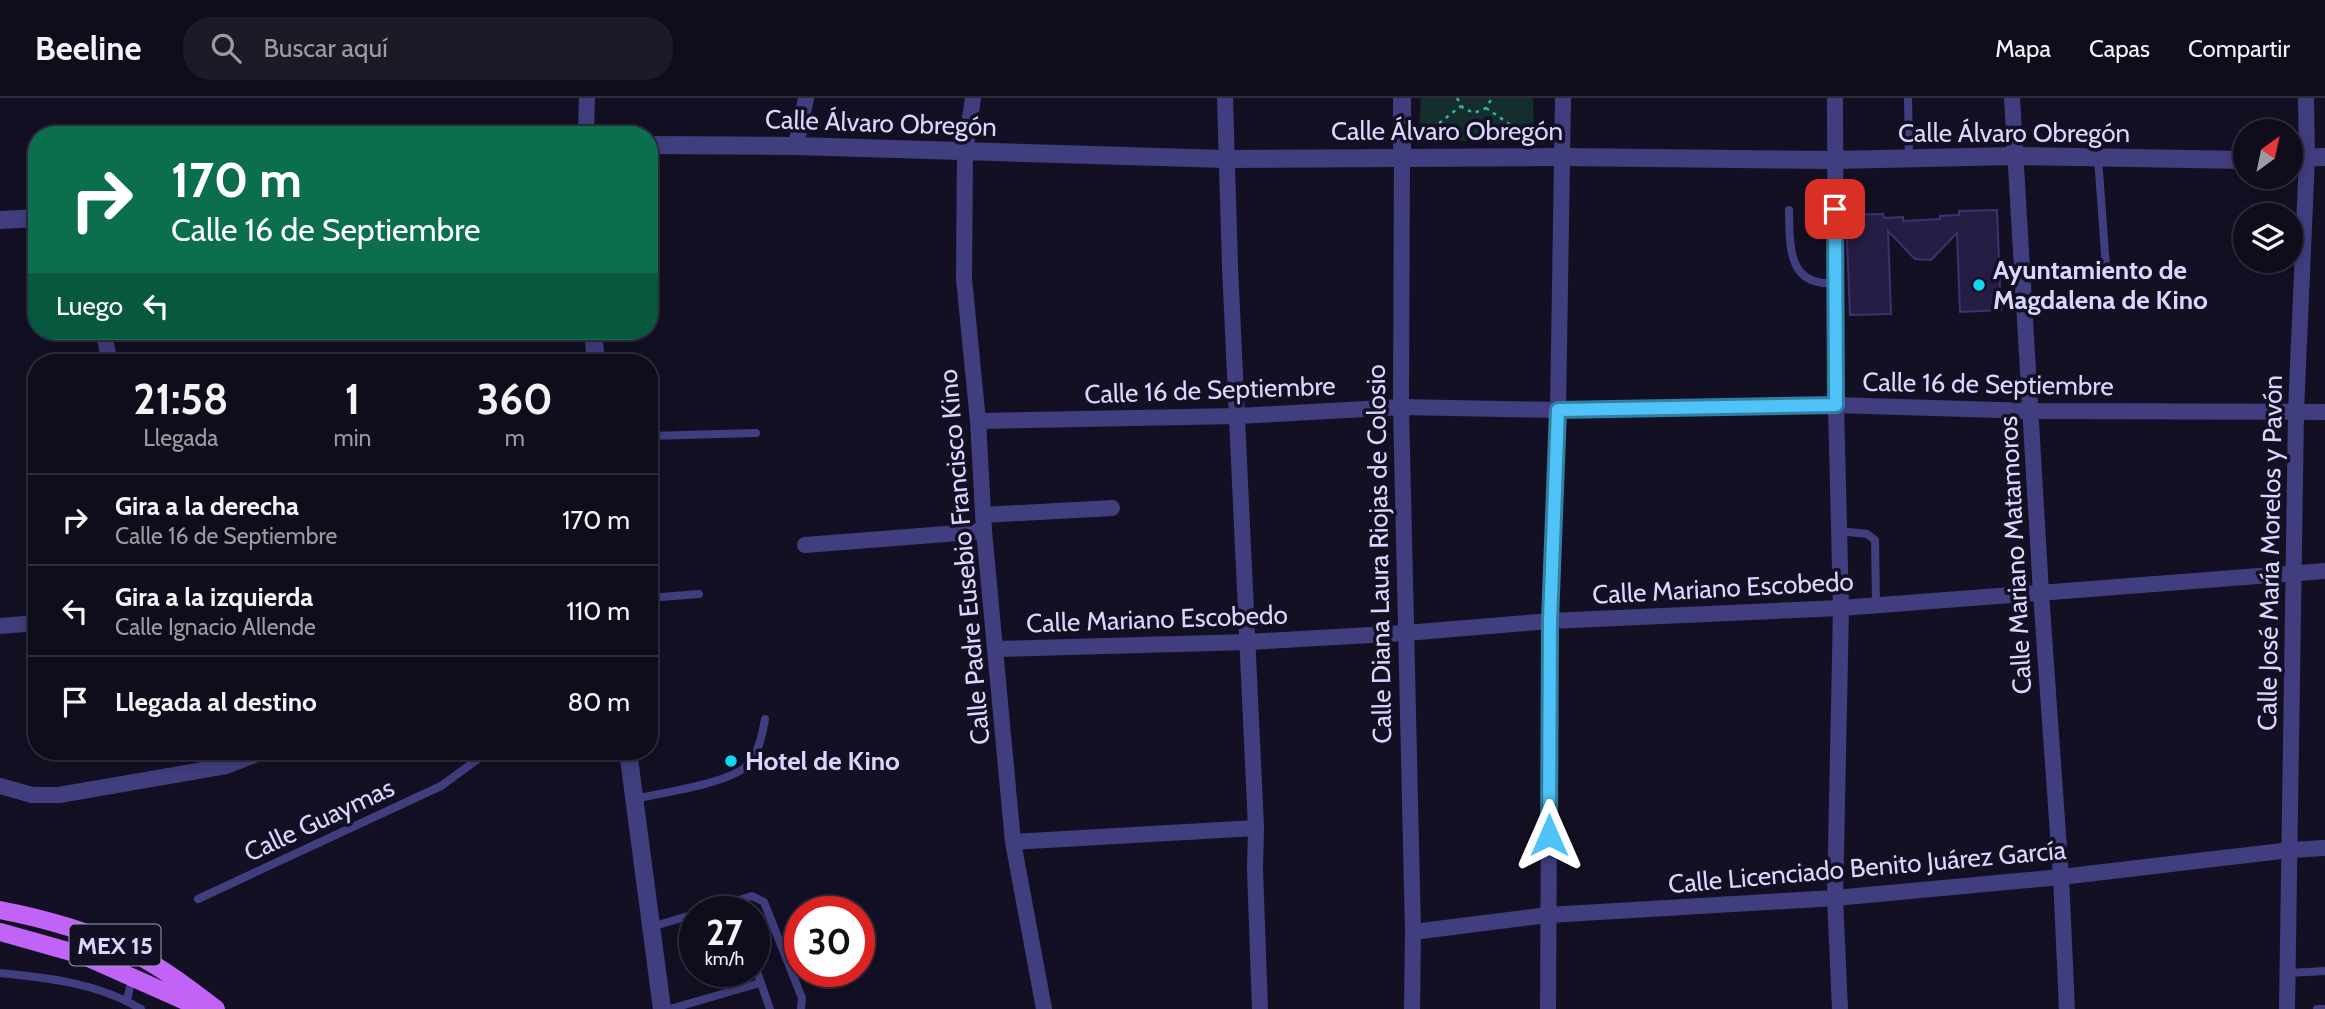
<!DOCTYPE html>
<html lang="es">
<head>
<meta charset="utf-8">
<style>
  body { margin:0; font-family:Cabin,sans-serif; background:#1d1a28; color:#f1f3f6; height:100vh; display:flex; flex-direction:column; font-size:26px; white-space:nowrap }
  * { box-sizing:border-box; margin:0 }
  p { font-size:23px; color:#9b9ba3 }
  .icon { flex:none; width:38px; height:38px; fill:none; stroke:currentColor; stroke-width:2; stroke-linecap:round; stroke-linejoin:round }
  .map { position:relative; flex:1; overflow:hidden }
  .side { position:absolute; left:28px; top:256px; width:630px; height:406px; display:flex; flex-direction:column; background:#0f0c1b; border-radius:28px; box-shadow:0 4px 18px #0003,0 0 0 2px #2f2c3a }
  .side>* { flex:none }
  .guide { position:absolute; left:28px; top:28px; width:630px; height:214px; border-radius:28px; box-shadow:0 4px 18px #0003,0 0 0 2px #2f2c3a; background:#0b6e4f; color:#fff; overflow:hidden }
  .needle { width:46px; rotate:33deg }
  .buttons { position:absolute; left:2233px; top:21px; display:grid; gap:14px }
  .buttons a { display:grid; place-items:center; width:70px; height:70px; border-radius:50%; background:#0f0c1b; box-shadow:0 4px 18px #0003,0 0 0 2px #2f2c3a; font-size:35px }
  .speed { position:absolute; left:679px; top:798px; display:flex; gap:14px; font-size:35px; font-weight:700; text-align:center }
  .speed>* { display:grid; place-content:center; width:91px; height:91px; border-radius:50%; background:#0f0c1b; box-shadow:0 4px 18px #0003,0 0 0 2px #2f2c3a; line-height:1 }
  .speed small { font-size:18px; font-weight:400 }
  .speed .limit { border:10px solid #d22; background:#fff; color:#111 }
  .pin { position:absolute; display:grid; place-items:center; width:60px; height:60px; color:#fff; margin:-30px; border-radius:14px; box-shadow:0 4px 10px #0006 }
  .me { position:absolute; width:77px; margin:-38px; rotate:0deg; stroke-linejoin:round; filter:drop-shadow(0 0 5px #0008) }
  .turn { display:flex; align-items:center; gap:24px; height:147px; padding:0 28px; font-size:32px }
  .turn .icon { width:91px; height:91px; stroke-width:2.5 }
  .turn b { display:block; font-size:49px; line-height:60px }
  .then { display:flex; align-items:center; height:66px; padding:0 28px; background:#0003; gap:14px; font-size:26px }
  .eta { display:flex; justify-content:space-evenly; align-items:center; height:119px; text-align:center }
  .eta b { font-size:42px; font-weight:700; line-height:49px }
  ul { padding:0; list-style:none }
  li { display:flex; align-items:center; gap:21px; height:91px; padding:0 28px; border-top:2px solid #2f2c3a }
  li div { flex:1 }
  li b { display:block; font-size:26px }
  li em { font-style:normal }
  header { display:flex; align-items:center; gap:42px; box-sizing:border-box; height:98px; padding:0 35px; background:#0f0c1b; border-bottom:2px solid #2f2c3a }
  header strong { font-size:33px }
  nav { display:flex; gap:38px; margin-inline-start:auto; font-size:24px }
  .search { width:490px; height:63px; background:#1d1a28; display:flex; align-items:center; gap:18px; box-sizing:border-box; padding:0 24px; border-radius:28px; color:#9b9ba3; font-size:26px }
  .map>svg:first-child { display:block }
  .green { fill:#132e2d }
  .building { fill:#261d44; stroke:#3e316f; stroke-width:2 }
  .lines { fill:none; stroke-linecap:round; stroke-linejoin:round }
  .path { stroke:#36b0aa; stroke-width:2.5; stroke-dasharray:3.5 5; stroke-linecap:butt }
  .service { stroke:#413e80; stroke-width:8 }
  .minor { stroke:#413e80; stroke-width:16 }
  .tertiary { stroke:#413e80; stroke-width:18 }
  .primary { stroke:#c163f6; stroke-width:18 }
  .route-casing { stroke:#337fa1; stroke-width:18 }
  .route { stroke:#4fc3f7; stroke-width:12 }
  .poi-dot { fill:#0ed7f0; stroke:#141024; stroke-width:2.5 }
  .labels { text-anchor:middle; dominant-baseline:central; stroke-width:7; stroke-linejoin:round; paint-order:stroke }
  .shield { fill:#141024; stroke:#9f9bbc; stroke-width:2 }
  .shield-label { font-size:24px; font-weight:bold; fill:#dbd6fd }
  .street-label { font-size:26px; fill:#dbd6fd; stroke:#141024 }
  .poi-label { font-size:26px; font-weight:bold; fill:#dbd6fd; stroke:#141024; text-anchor:start }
</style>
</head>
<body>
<header>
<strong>Beeline</strong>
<div class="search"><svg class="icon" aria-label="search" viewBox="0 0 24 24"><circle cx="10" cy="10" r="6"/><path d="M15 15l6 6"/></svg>Buscar aquí</div>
<nav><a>Mapa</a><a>Capas</a><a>Compartir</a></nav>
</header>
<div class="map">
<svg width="2325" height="911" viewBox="0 0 2325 911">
  <rect width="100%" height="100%" fill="#141024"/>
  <!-- green -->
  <polygon class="green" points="1421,0 1533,0 1534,36 1525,43 1422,43 1419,34"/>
  <!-- building -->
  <polygon class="building" points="1997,112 2001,212 1960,214 1957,135 1931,162 1915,161 1888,133 1891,216 1850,217 1846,117 1883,116 1884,120 1903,119 1903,123 1940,121 1940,118 1959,117 1959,113"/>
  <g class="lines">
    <!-- path -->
    <g class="path">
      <polyline points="1457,0 1463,10 1474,15 1486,10 1492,0"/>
      <polyline points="1486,10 1531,41"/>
      <polyline points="1419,41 1461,8"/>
    </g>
    <!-- service -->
    <g class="service">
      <polyline points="1908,0 1909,60"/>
      <polyline points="2098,60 2106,169"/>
      <path d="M1789,112C1790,148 1787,189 1835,185"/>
      <polyline points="649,338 756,335"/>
      <polyline points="1839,433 1867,436 1875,442 1876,507"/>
      <polyline points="649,500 699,496"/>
      <polyline points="198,653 214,670"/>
      <path d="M634,701C660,695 724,686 744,670C758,658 762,639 765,621"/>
      <polyline points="198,801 441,688 489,653"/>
      <polyline points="701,814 752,798 764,804 802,900 801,911"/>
      <polyline points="651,829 695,816"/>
      <polyline points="754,865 770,911"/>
      <path d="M0,875C49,880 98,885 141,911"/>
      <polyline points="2288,875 2325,873"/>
      <polyline points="127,903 132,879"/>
      <polyline points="670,911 760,885"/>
      <polyline points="2317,911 2325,911"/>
    </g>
    <!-- minor -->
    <g class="minor">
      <polyline points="973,0 965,54 964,181 978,323 984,433 1013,744 1044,911"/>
      <polyline points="1225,0 1230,169 1256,730 1255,771 1260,911"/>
      <polyline points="1835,0 1836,307 1841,510 1835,800 1840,911"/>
      <polyline points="2012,0 2041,495 2061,779 2067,911"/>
      <polyline points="586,37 587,0"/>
      <polyline points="796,48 806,0"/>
      <polyline points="1402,59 1401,309 1413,834 1412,911"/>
      <polyline points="103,233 110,264"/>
      <polyline points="978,323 1238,318 1401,309 1558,312 1836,307 2032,313 2325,314"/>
      <polyline points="983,417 1112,410"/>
      <polyline points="805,447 984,433"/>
      <polyline points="0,528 37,525"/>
      <polyline points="997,551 1248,544 1406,535 1550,523 1841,510 2325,473"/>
      <polyline points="0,688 32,697 59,697 226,668 265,653"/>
      <polyline points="1013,744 1256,730"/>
      <polyline points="1413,834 1548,817 1835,800 2061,779 2290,752 2325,750"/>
      <polyline points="1548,911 1550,523 1558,312 1563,0"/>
      <polyline points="2287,911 2296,314 2307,59 2306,0"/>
    </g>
    <!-- tertiary -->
    <g class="tertiary">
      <polyline points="1402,0 1402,59"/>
      <polyline points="649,47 796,48 1226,61 1561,59 1834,62 2014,58 2245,62"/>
      <polyline points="2291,60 2325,59"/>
      <polyline points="0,122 37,120"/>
      <polyline points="593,233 596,264"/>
      <polyline points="628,653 662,911"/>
    </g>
    <!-- primary -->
    <g class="primary">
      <path d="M0,812C42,820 97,835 135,856C164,871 190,891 216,911"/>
      <polyline points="0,834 82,857 203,911"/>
    </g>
  </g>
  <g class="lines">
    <!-- route casing -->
    <g class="route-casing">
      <polyline id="route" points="1549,737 1550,523 1558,312 1836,307 1835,111"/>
    </g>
    <!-- route -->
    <use href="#route" class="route"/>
  </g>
  <!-- markers -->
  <g class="poi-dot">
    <circle cx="1979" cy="187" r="7"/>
    <circle cx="731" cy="663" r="7"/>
  </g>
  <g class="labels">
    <!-- shield labels -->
    <rect class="shield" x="69.5" y="826.5" width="91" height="41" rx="5"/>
    <g class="shield-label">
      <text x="115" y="847">MEX 15</text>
    </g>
    <!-- street labels -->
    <g class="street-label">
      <text transform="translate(881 25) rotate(2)">Calle Álvaro Obregón</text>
      <text x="1447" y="33">Calle Álvaro Obregón</text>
      <text x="2014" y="35">Calle Álvaro Obregón</text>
      <text transform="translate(1988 286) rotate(1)">Calle 16 de Septiembre</text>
      <text transform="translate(1210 292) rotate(-2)">Calle 16 de Septiembre</text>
      <text transform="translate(2270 455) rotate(-89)">Calle José María Morelos y Pavón</text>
      <text transform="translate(1379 456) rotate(-91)">Calle Diana Laura Riojas de Colosio</text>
      <text transform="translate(2015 457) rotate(-93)">Calle Mariano Matamoros</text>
      <text transform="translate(964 459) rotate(-95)">Calle Padre Eusebio Francisco Kino</text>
      <text transform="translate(1723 490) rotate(-3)">Calle Mariano Escobedo</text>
      <text transform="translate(1157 521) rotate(-2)">Calle Mariano Escobedo</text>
      <text transform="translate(319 722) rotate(-25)">Calle Guaymas</text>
      <text transform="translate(1867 769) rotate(-5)">Calle Licenciado Benito Juárez García</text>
    </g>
    <!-- poi labels -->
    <g class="poi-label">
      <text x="1993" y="172">Ayuntamiento de<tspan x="1993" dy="30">Magdalena de Kino</tspan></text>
      <text x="745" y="663">Hotel de Kino</text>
    </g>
  </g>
</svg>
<div class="buttons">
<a><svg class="needle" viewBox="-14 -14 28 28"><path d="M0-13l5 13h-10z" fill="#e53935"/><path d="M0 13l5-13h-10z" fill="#9b9ba3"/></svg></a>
<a><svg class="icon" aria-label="layers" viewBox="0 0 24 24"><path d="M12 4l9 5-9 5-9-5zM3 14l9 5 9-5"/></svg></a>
</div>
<div class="speed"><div>27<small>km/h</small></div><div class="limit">30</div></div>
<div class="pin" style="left:1835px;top:111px;background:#d93025"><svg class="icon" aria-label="arrive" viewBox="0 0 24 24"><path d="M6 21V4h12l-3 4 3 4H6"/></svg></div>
<svg class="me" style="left:1549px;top:737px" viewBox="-20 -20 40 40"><path d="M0-17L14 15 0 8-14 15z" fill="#4fc3f7" stroke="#fff" stroke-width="4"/></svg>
<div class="guide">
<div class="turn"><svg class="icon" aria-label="right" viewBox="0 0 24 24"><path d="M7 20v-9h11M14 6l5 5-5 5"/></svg><div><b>170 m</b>Calle 16 de Septiembre</div></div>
<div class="then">Luego<svg class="icon" aria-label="left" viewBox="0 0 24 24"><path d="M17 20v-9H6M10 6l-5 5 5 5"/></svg></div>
</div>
<section class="side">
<div class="eta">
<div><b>21:58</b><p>Llegada</p></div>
<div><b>1</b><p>min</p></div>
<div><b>360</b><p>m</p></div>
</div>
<ul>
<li><svg class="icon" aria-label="right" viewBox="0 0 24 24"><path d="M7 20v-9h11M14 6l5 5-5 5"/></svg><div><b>Gira a la derecha</b><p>Calle 16 de Septiembre</p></div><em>170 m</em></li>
<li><svg class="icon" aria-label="left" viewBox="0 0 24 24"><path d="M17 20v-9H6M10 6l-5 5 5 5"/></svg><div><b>Gira a la izquierda</b><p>Calle Ignacio Allende</p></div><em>110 m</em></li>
<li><svg class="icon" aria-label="arrive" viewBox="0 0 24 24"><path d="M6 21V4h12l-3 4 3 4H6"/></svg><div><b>Llegada al destino</b></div><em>80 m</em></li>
</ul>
</section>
</div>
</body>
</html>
